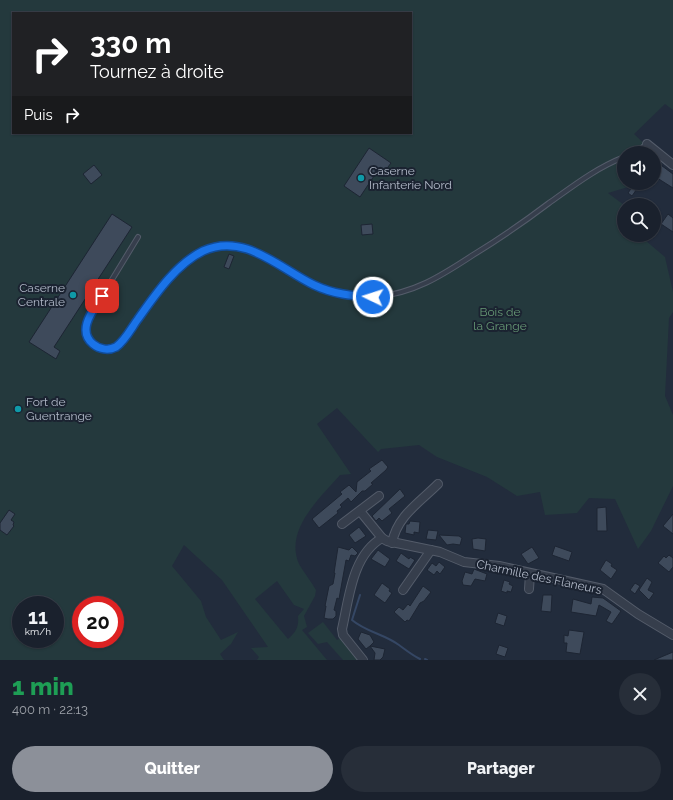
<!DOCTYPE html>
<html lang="fr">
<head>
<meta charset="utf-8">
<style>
  body { margin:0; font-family:Raleway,sans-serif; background:#272e39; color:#f1f3f6; height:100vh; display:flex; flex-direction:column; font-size:15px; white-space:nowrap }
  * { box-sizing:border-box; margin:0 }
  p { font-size:13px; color:#9fa3aa }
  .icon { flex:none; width:22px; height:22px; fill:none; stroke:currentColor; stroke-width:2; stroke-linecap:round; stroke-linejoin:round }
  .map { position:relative; height:660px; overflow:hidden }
  .details { display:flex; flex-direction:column; background:#1a212d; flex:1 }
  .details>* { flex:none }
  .guide { position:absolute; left:12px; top:12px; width:400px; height:122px; border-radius:0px; box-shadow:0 1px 3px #0004,0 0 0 1px #383e49; background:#202124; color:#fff; overflow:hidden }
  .fabs { position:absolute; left:617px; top:146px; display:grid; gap:8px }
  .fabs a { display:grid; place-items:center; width:44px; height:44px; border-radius:50%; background:#1a212d; box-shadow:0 1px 3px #0004,0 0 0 1px #383e49; font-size:20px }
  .speed { position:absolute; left:12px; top:596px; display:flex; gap:8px; font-size:20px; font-weight:700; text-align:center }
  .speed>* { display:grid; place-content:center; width:52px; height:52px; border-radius:50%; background:#1a212d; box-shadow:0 1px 3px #0004,0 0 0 1px #383e49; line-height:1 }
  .speed small { font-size:10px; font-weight:400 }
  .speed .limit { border:6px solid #d22; background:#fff; color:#111 }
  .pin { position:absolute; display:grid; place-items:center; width:34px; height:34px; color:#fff; margin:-17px; border-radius:8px; box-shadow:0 2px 6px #0006 }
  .me { position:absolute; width:44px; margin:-22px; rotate:274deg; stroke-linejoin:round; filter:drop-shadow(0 0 3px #0008) }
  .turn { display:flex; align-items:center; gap:14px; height:84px; padding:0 12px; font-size:18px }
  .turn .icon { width:52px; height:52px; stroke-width:2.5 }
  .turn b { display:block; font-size:28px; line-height:34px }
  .then { display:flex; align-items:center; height:38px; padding:0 12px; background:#0003; gap:8px; font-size:15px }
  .round { display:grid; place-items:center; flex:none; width:42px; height:42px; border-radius:21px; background:#272e39 }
  .head { display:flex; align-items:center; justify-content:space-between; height:68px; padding:0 12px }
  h1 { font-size:24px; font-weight:800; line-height:30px; color:#1e9e55 }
  .cta { display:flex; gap:8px; margin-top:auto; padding:8px 12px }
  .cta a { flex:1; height:46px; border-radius:24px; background:#8c9099; color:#fff; font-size:16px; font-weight:800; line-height:46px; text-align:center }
  .cta a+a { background:#272e39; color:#f1f3f6 }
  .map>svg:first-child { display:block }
  .green { fill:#24393d; fill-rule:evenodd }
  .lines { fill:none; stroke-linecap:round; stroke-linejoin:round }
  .stream { stroke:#354764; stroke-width:2 }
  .building { fill:#3e4a5b; stroke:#1d2533 }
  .lane-casing { stroke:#545c6a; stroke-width:6 }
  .street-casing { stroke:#545c6a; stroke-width:10 }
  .lane { stroke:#363e4c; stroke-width:4 }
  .street { stroke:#363e4c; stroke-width:8 }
  .route-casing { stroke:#114b97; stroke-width:10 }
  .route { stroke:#1a73e8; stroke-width:7 }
  .culture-dot { fill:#0f9aa8; stroke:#1b2331; stroke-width:1.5 }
  .labels { text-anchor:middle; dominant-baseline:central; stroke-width:4; stroke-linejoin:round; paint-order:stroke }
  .poi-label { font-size:12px; fill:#b1b9c8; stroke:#1b2331; text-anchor:start }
  .park-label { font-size:12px; fill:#679a75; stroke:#1b2331 }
  .street-label { font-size:12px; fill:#b1b9c8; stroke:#1b2331 }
</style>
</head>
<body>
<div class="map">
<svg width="673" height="660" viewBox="0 0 673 660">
  <rect width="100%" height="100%" fill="#222c3c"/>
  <!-- green -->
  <g class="green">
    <path d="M0,0H673V110L665,104L634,134L653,152L652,153H624V183H631L628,187L608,193L624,205V235H639L665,257L673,292V312L669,318L665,396L673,415V486L651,531L638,549L615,499L589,498L577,513L545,515L540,492L517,496L487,477L437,457L419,445L381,449L378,452L337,408L317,424L351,474L340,475C320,498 284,530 299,564C304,573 311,581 316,590L315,596L304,616L307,627L302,630L327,660H257L259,657L251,648L268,647L222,580L184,545L172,566L201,601L206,617L221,640L238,632L231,644L220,654L224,660H0ZM13,13H411V133H13ZM277,581L294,605L304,609L298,616C299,627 296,632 288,639L255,599ZM21,605H55V639H21ZM81,605H115V639H81Z"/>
    <polygon points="323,622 337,640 341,638 359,660 343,660 327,642 318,644 308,633"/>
  </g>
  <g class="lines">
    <!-- stream -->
    <g class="stream">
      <path d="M360,595L352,620C366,632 384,634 399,645C406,650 412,655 420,659"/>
      <polyline points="425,659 427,660"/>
    </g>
  </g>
  <!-- building -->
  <g class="building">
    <polygon points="369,148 391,163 385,171 380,167 360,197 344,186"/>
    <polygon points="654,160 673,174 673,188 654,176"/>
    <polygon points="94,165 102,175 91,184 83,174"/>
    <polygon points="635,183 641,183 632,196 628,193"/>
    <polygon points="112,214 132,227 54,347 60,351 56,359 29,342"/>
    <polygon points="668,214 673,218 673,232 661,224"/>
    <polygon points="372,224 373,234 362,235 361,225"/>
    <polygon points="229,254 234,256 229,269 224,267"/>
    <polygon points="382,460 388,467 386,470 371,483 373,484 365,491 362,491 351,502 348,498 340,505 342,507 337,511 338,513 319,528 312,519 342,494 340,492 349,485 356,492 357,482 371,471 369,469"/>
    <polygon points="400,489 405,496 389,509 392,513 382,521 379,518 376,521 372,516"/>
    <polygon points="606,507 607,531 597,531 597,508"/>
    <polygon points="9,510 15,514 11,520 14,522 13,525 14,526 7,535 0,530 0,523"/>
    <polygon points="673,514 673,534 663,526"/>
    <polygon points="410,521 420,522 419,533 414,532 414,535 405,533 406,524 409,524"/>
    <polygon points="359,527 366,536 355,543 349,535"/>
    <polygon points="428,530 438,531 436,540 426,539"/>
    <polygon points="439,535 459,536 462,538 460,545 453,544 447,545"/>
    <polygon points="478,538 486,539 485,551 473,549 472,539"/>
    <polygon points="555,546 572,552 569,561 552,555"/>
    <polygon points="338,547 349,550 352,547 358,553 355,556 351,555 349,561 346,560 339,599 337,598 334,610 336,611 336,616 333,619 328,619 324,618 326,606 325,606 329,586 333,584 335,573 334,573"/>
    <polygon points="532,547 539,558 528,564 521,554"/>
    <polygon points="378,550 390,559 385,567 371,559"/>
    <polygon points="401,553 409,559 410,557 415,560 409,569 396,561"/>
    <polygon points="669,555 673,558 673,567 669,572 658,563 664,556 666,558"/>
    <polygon points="606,560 612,564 611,566 617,570 611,579 600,570"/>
    <polygon points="439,562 445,567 440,574 437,571 434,575 427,570 432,563 436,566"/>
    <polygon points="474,569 487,574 485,581 475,579 471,586 463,585 462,581 465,572 472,574"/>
    <polygon points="647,578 652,582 648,590 654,593 649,600 639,590"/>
    <polygon points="504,580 510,582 509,584 513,586 511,592 507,591 507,593 501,591"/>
    <polygon points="382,583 390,589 389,591 392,593 385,603 374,595"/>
    <polygon points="635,583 640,586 635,594 630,590"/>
    <polygon points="423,586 431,592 424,601 420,603 409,621 407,620 405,622 394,612 399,607 403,610 408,604 410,606"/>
    <polygon points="543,595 552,595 551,612 541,611"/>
    <polygon points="592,597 603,598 621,611 612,624 606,621 611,612 599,605 596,616 571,612 573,599 591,604"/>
    <polygon points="498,613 507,616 504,626 495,623"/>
    <polygon points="569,630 584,632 580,654 566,652 567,643 564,643 564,635 568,636"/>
    <polygon points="361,632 370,635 374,642 370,646 385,649 383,657 380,660 374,660 375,653 370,646 366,649 358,639"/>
    <polygon points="499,645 508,648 505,657 496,654"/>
    <polygon points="673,652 673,660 654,660"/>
  </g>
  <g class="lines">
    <!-- lane casing -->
    <g class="lane-casing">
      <g id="lane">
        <polyline points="635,153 647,144"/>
        <path d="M138,237L88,319C83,334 92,353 110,349C125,345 143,311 152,299C168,278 189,255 215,247C248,237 285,270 313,285C331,294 354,299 374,297C413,294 441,276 473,255C499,239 524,222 549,203C573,186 596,168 624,157"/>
      </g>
    </g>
    <!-- street casing -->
    <g class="street-casing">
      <g id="street">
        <polyline points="647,144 673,165"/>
        <polyline points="360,511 382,538 387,541 440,552 464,562 499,566 603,589 638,614 673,635"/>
        <polyline points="342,524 379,496"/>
        <path d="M392,543C397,516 419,503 438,484"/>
        <polyline points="529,589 530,574"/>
        <polyline points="403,590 431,550"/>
        <path d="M363,660L343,635L342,629C349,599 352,555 382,538"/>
      </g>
    </g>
    <!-- lane -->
    <use href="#lane" class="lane"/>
    <!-- street -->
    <use href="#street" class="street"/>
  </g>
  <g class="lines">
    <!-- route casing -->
    <g class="route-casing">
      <path id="route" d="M102,296C94,309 76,330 93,344C99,349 108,351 116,347C125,341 132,327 138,319C155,295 176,264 203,251C244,232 279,268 314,285C333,294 352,296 373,297"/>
    </g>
    <!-- route -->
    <use href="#route" class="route"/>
  </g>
  <!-- markers -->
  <g class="culture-dot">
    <circle cx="361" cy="178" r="4"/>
    <circle cx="73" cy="295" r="4"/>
    <circle cx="18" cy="409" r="4"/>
  </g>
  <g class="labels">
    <!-- poi labels -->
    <g class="poi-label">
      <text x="369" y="171">Caserne<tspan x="369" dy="14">Infanterie Nord</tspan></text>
      <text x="65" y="288" text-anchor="end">Caserne<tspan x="65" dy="14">Centrale</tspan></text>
      <text x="26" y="402">Fort de<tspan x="26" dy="14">Guentrange</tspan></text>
    </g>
    <!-- park labels -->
    <g class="park-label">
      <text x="500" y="312">Bois de<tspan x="500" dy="14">la Grange</tspan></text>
    </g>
    <!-- street labels -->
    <g class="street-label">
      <text transform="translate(539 577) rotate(12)">Charmille des Flaneurs</text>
    </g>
  </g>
</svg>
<div class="fabs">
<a><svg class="icon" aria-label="sound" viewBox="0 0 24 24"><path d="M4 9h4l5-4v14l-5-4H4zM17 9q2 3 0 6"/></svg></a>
<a><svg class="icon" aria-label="search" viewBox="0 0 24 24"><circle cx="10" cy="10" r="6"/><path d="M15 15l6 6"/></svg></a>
</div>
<div class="speed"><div>11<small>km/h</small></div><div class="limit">20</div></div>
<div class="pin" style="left:102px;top:296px;background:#d93025"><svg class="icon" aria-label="arrive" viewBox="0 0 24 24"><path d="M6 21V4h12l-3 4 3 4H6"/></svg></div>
<svg class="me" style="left:373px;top:297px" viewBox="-20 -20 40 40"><circle r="17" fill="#1a73e8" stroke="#fff" stroke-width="3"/><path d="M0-11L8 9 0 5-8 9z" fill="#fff"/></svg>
<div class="guide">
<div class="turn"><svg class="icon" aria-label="right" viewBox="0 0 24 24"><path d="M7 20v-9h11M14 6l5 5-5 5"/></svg><div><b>330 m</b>Tournez à droite</div></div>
<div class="then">Puis<svg class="icon" aria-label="right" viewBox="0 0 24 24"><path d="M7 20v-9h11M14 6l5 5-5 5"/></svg></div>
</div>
</div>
<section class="details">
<div class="head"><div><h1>1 min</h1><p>400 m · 22:13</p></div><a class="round"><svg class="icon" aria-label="close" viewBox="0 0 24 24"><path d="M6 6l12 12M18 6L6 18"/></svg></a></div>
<div class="cta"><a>Quitter</a><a>Partager</a></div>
</section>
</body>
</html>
